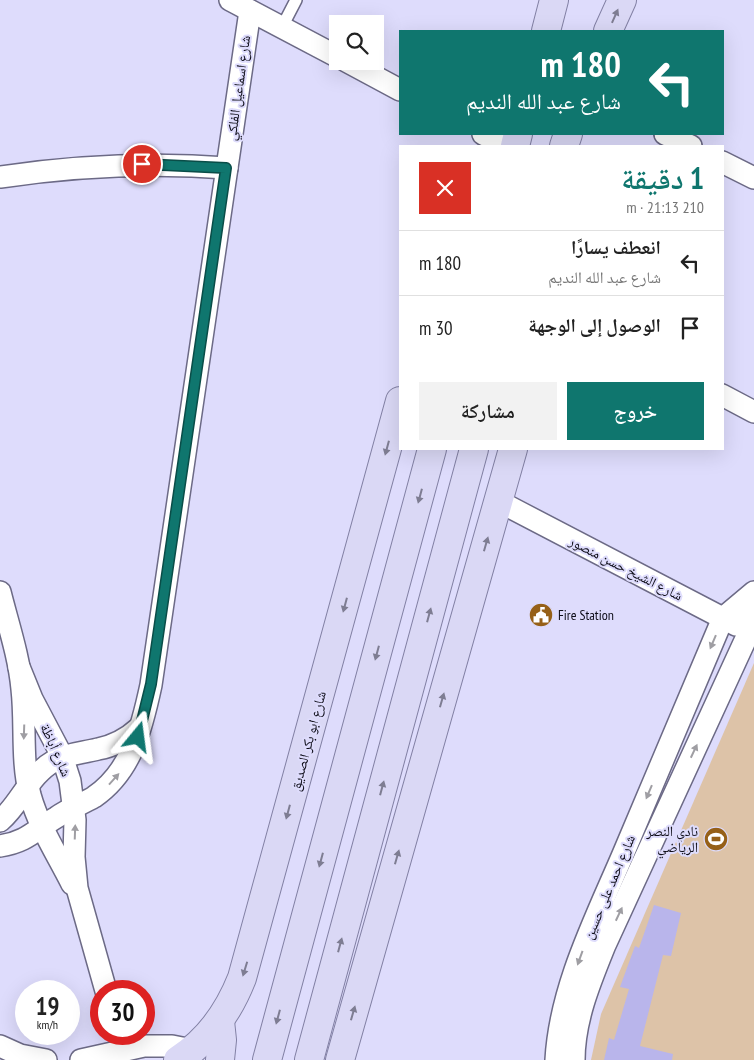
<!DOCTYPE html>
<html lang="ar">
<head>
<meta charset="utf-8">
<style>
  body { margin:0; font-family:"PT Sans Narrow","Noto Naskh Arabic",sans-serif; background:#f2f2f2; color:#222; direction:rtl; height:100vh; display:flex; flex-direction:column; font-size:19px; white-space:nowrap }
  * { box-sizing:border-box; margin:0 }
  p { font-size:16px; color:#767676 }
  .icon { flex:none; width:28px; height:28px; fill:none; stroke:currentColor; stroke-width:2; stroke-linecap:round; stroke-linejoin:round }
  .map { position:relative; flex:1; overflow:hidden; direction:ltr }
  .side { position:absolute; left:399px; top:145px; width:325px; height:305px; display:flex; flex-direction:column; background:#fff; border-radius:0px; box-shadow:0 5px 20px #0002; direction:rtl }
  .side>* { flex:none }
  .banner { position:absolute; left:399px; top:30px; width:325px; height:105px; border-radius:0px; box-shadow:0 5px 20px #0002; direction:rtl; background:#0f766e; color:#fff; overflow:hidden }
  .buttons { position:absolute; left:329px; top:15px; display:grid; gap:10px }
  .buttons a { display:grid; place-items:center; width:55px; height:55px; border-radius:0px; background:#fff; box-shadow:0 5px 20px #0002; font-size:25px }
  .speed { position:absolute; left:15px; top:980px; display:flex; gap:10px; font-size:25px; font-weight:700; text-align:center }
  .speed>* { display:grid; place-content:center; width:65px; height:65px; border-radius:50%; background:#fff; box-shadow:0 5px 20px #0002; line-height:1 }
  .speed small { font-size:12px; font-weight:400 }
  .speed .limit { border:8px solid #d22; background:#fff; color:#111 }
  .pin { position:absolute; display:grid; place-items:center; width:42px; height:42px; color:#fff; margin:-21px; border:2px solid #fff; border-radius:50%; box-shadow:0 1px 5px #0007 }
  .me { position:absolute; width:55px; margin:-28px; rotate:16deg; stroke-linejoin:round; filter:drop-shadow(0 0 4px #0008) }
  .turn { display:flex; align-items:center; gap:18px; height:105px; padding:0 20px; font-size:22px }
  .turn .icon { width:65px; height:65px; stroke-width:2.5 }
  .turn b { display:block; font-size:35px; line-height:42px }
  .round { display:grid; place-items:center; flex:none; width:52px; height:52px; border-radius:0px; background:#f2f2f2 }
  .head { display:flex; align-items:center; justify-content:space-between; height:85px; padding:0 20px }
  h1 { font-size:30px; font-weight:600; line-height:38px; color:#0f766e }
  .button { display:flex; gap:10px; margin-top:auto; padding:10px 20px }
  .button a { flex:1; height:58px; border-radius:0px; background:#0f766e; color:#fff; font-size:20px; font-weight:600; line-height:58px; text-align:center }
  .button a+a { background:#f2f2f2; color:#222 }
  ul { padding:0; list-style:none }
  li { display:flex; align-items:center; gap:15px; height:65px; padding:0 20px; border-top:1px solid #e0e0e0 }
  li div { flex:1 }
  li b { display:block; font-size:19px }
  li em { font-style:normal }
  .map>svg:first-child { display:block }
  .green { fill:#ddc3a8 }
  .building { fill:#b9b5eb }
  .lines { fill:none; stroke-linecap:round; stroke-linejoin:round }
  .lane-casing { stroke:#6c6a86; stroke-width:14 }
  .street-casing { stroke:#6c6a86; stroke-width:24 }
  .primary-casing { stroke:#8280a4; stroke-width:30 }
  .lane { stroke:#fff; stroke-width:11 }
  .street { stroke:#fff; stroke-width:21 }
  .primary { stroke:#dad8f5; stroke-width:28 }
  .oneway { fill:#7e7d92 }
  .oneway2 { fill:#9f9ea3 }
  .route-casing { stroke:#0a4d48; stroke-width:12 }
  .route { stroke:#0f766e; stroke-width:9 }
  .labels { text-anchor:middle; dominant-baseline:central; stroke-width:4; stroke-linejoin:round; paint-order:stroke }
  .street-label { font-size:14px; fill:#0e0d18; stroke:#dedcfc }
  .poi-label { font-size:14px; fill:#0e0d18; stroke:#dedcfc; text-anchor:start }
</style>
</head>
<body>
<div class="map">
<svg width="754" height="1060" viewBox="0 0 754 1060">
  <rect width="100%" height="100%" fill="#dedcfc"/>
  <!-- green -->
  <polygon class="green" points="754,663 754,1060 591,1060 601,1014"/>
  <!-- building -->
  <polygon class="building" points="654,905 681,913 671,956 663,955 640,1046 673,1054 672,1060 604,1060 609,1038 614,1040 629,989 620,987 635,946 639,948"/>
  <g class="lines">
    <!-- lane casing -->
    <g class="lane-casing">
      <polyline id="lane" points="282,27 296,0"/>
    </g>
    <!-- street casing -->
    <g class="street-casing">
      <g id="street">
        <polyline points="230,0 338,57"/>
        <polyline points="346,61 400,90"/>
        <polyline points="483,134 506,146"/>
        <polyline points="665,134 691,146"/>
        <polyline points="722,162 754,178"/>
        <path d="M0,177C76,166 150,162 227,168"/>
        <polyline points="722,395 754,412"/>
        <polyline points="498,501 736,625"/>
        <path d="M0,592C8,624 19,656 22,689C26,724 21,760 30,795C39,827 57,854 72,884"/>
        <polyline points="19,667 32,699 62,756 70,781 75,820 74,857 77,888 106,991"/>
        <path d="M0,821C21,803 29,775 54,761C68,753 83,753 98,749C114,746 128,738 139,728"/>
        <path d="M0,846C27,842 35,830 57,817C68,809 82,804 94,797C132,771 142,727 151,685L250,11"/>
        <polyline points="0,1046 20,1055 46,1060"/>
        <polyline points="81,1060 144,1046 172,1046 192,1050"/>
        <path d="M556,1060C560,987 596,918 624,852C657,774 690,696 723,618L754,592"/>
        <path d="M574,1060C574,1020 590,982 605,945L749,632L754,598"/>
      </g>
    </g>
    <!-- primary casing -->
    <g class="primary-casing">
      <g id="primary">
        <polyline points="546,31 554,0"/>
        <polyline points="608,31 622,0"/>
        <polyline points="515,146 518,134"/>
        <polyline points="564,146 568,134"/>
        <polyline points="220,1021 222,1040 220,1060"/>
        <path d="M178,1060C208,1041 229,1011 242,978L400,401"/>
        <polyline points="267,1060 432,449"/>
        <polyline points="309,1060 474,449"/>
        <polyline points="340,1060 513,449"/>
      </g>
    </g>
    <!-- lane -->
    <use href="#lane" class="lane"/>
    <!-- street -->
    <use href="#street" class="street"/>
    <!-- primary -->
    <use href="#primary" class="primary"/>
  </g>
  <!-- one-way arrows -->
  <defs><path id="oneway-solid" d="M-6-.8H1V-3.2L6.5 0L1 3.2V.8H-6Z" transform="scale(1.25)"/></defs>
  <g class="oneway">
    <use href="#oneway-solid" transform="translate(615 16) rotate(-66)"/>
    <use href="#oneway-solid" transform="translate(387 448) rotate(105)"/>
    <use href="#oneway-solid" transform="translate(420 496) rotate(105)"/>
    <use href="#oneway-solid" transform="translate(486 544) rotate(-74)"/>
    <use href="#oneway-solid" transform="translate(345 605) rotate(105)"/>
    <use href="#oneway-solid" transform="translate(429 615) rotate(-75)"/>
    <use href="#oneway-solid" transform="translate(377 653) rotate(105)"/>
    <use href="#oneway-solid" transform="translate(442 700) rotate(-74)"/>
    <use href="#oneway-solid" transform="translate(382 788) rotate(-75)"/>
    <use href="#oneway-solid" transform="translate(288 812) rotate(105)"/>
    <use href="#oneway-solid" transform="translate(397 857) rotate(-74)"/>
    <use href="#oneway-solid" transform="translate(321 860) rotate(105)"/>
    <use href="#oneway-solid" transform="translate(340 945) rotate(-75)"/>
    <use href="#oneway-solid" transform="translate(245 969) rotate(107)"/>
    <use href="#oneway-solid" transform="translate(353 1013) rotate(-74)"/>
    <use href="#oneway-solid" transform="translate(278 1017) rotate(105)"/>
  </g>
  <g class="oneway2">
    <use href="#oneway-solid" transform="translate(713 642) rotate(113)"/>
    <use href="#oneway-solid" transform="translate(24 732) rotate(92)"/>
    <use href="#oneway-solid" transform="translate(694 751) rotate(-65)"/>
    <use href="#oneway-solid" transform="translate(114 779) rotate(-48)"/>
    <use href="#oneway-solid" transform="translate(649 792) rotate(113)"/>
    <use href="#oneway-solid" transform="translate(75 832) rotate(-88)"/>
    <use href="#oneway-solid" transform="translate(619 914) rotate(-65)"/>
    <use href="#oneway-solid" transform="translate(580 958) rotate(110)"/>
  </g>
  <g class="lines">
    <!-- route casing -->
    <g class="route-casing">
      <polyline id="route" points="138,737 151,684 226,168 142,164"/>
    </g>
    <!-- route -->
    <use href="#route" class="route"/>
  </g>
  <!-- icons -->
  <defs>
    <g id="civic-disc" transform="scale(1.25)"><circle r="9.5" fill="#966018" stroke="#dedcfc"/><path d="M-.6-6.5H3V-4.5H.6V-3L4-1V1h2V6H-6V1h2V-1L-.6-3ZM-1.2 2.5V6h2.4V2.5Z" fill="#fff"/></g>
    <g id="stadium-disc" transform="scale(1.25)"><circle r="9.5" fill="#966018" stroke="#dedcfc"/><path d="M0-5a6.5 5 0 1 0 0 10a6.5 5 0 1 0 0-10ZM-3.5-1.8h7v3.6h-7Z" fill="#fff"/></g>
  </defs>
  <g fill-rule="evenodd">
    <use href="#civic-disc" x="541" y="615"/>
    <use href="#stadium-disc" x="716" y="839"/>
  </g>
  <g class="labels">
    <!-- street labels -->
    <g class="street-label">
      <text transform="translate(238 88) rotate(-82)">شارع اسماعيل الفلكي</text>
      <text transform="translate(626 568) rotate(27)">شارع الشيخ حسن منصور</text>
      <text transform="translate(308 741) rotate(-75)">شارع ابو بكر الصديق</text>
      <text transform="translate(56 750) rotate(66)">شارع أباظة</text>
      <text transform="translate(609 887) rotate(-67)">شارع احمد على حسين</text>
    </g>
    <!-- poi labels -->
    <g class="poi-label">
      <text x="558" y="615">Fire Station</text>
      <text x="698" y="831" text-anchor="end">نادي النصر<tspan x="698" dy="16">الرياضي</tspan></text>
    </g>
  </g>
</svg>
<div class="buttons">
<a><svg class="icon" aria-label="search" viewBox="0 0 24 24"><circle cx="10" cy="10" r="6"/><path d="M15 15l6 6"/></svg></a>
</div>
<div class="speed"><div>19<small>km/h</small></div><div class="limit">30</div></div>
<div class="pin" style="left:142px;top:164px;background:#d93025"><svg class="icon" aria-label="arrive" viewBox="0 0 24 24"><path d="M6 21V4h12l-3 4 3 4H6"/></svg></div>
<svg class="me" style="left:138px;top:737px" viewBox="-20 -20 40 40"><path d="M0-17L14 15 0 8-14 15z" fill="#0f766e" stroke="#fff" stroke-width="4"/></svg>
<div class="banner">
<div class="turn"><svg class="icon" aria-label="left" viewBox="0 0 24 24"><path d="M17 20v-9H6M10 6l-5 5 5 5"/></svg><div><b>180 m</b>شارع عبد الله النديم</div></div>
</div>
<section class="side">
<div class="head"><div><h1>1 دقيقة</h1><p>210 m · 21:13</p></div><a class="round" style="background:#d93025;color:#fff"><svg class="icon" aria-label="close" viewBox="0 0 24 24"><path d="M6 6l12 12M18 6L6 18"/></svg></a></div>
<ul>
<li><svg class="icon" aria-label="left" viewBox="0 0 24 24"><path d="M17 20v-9H6M10 6l-5 5 5 5"/></svg><div><b>انعطف يسارًا</b><p>شارع عبد الله النديم</p></div><em>180 m</em></li>
<li><svg class="icon" aria-label="arrive" viewBox="0 0 24 24"><path d="M6 21V4h12l-3 4 3 4H6"/></svg><div><b>الوصول إلى الوجهة</b></div><em>30 m</em></li>
</ul>
<div class="button"><a>خروج</a><a>مشاركة</a></div>
</section>
</div>
</body>
</html>
